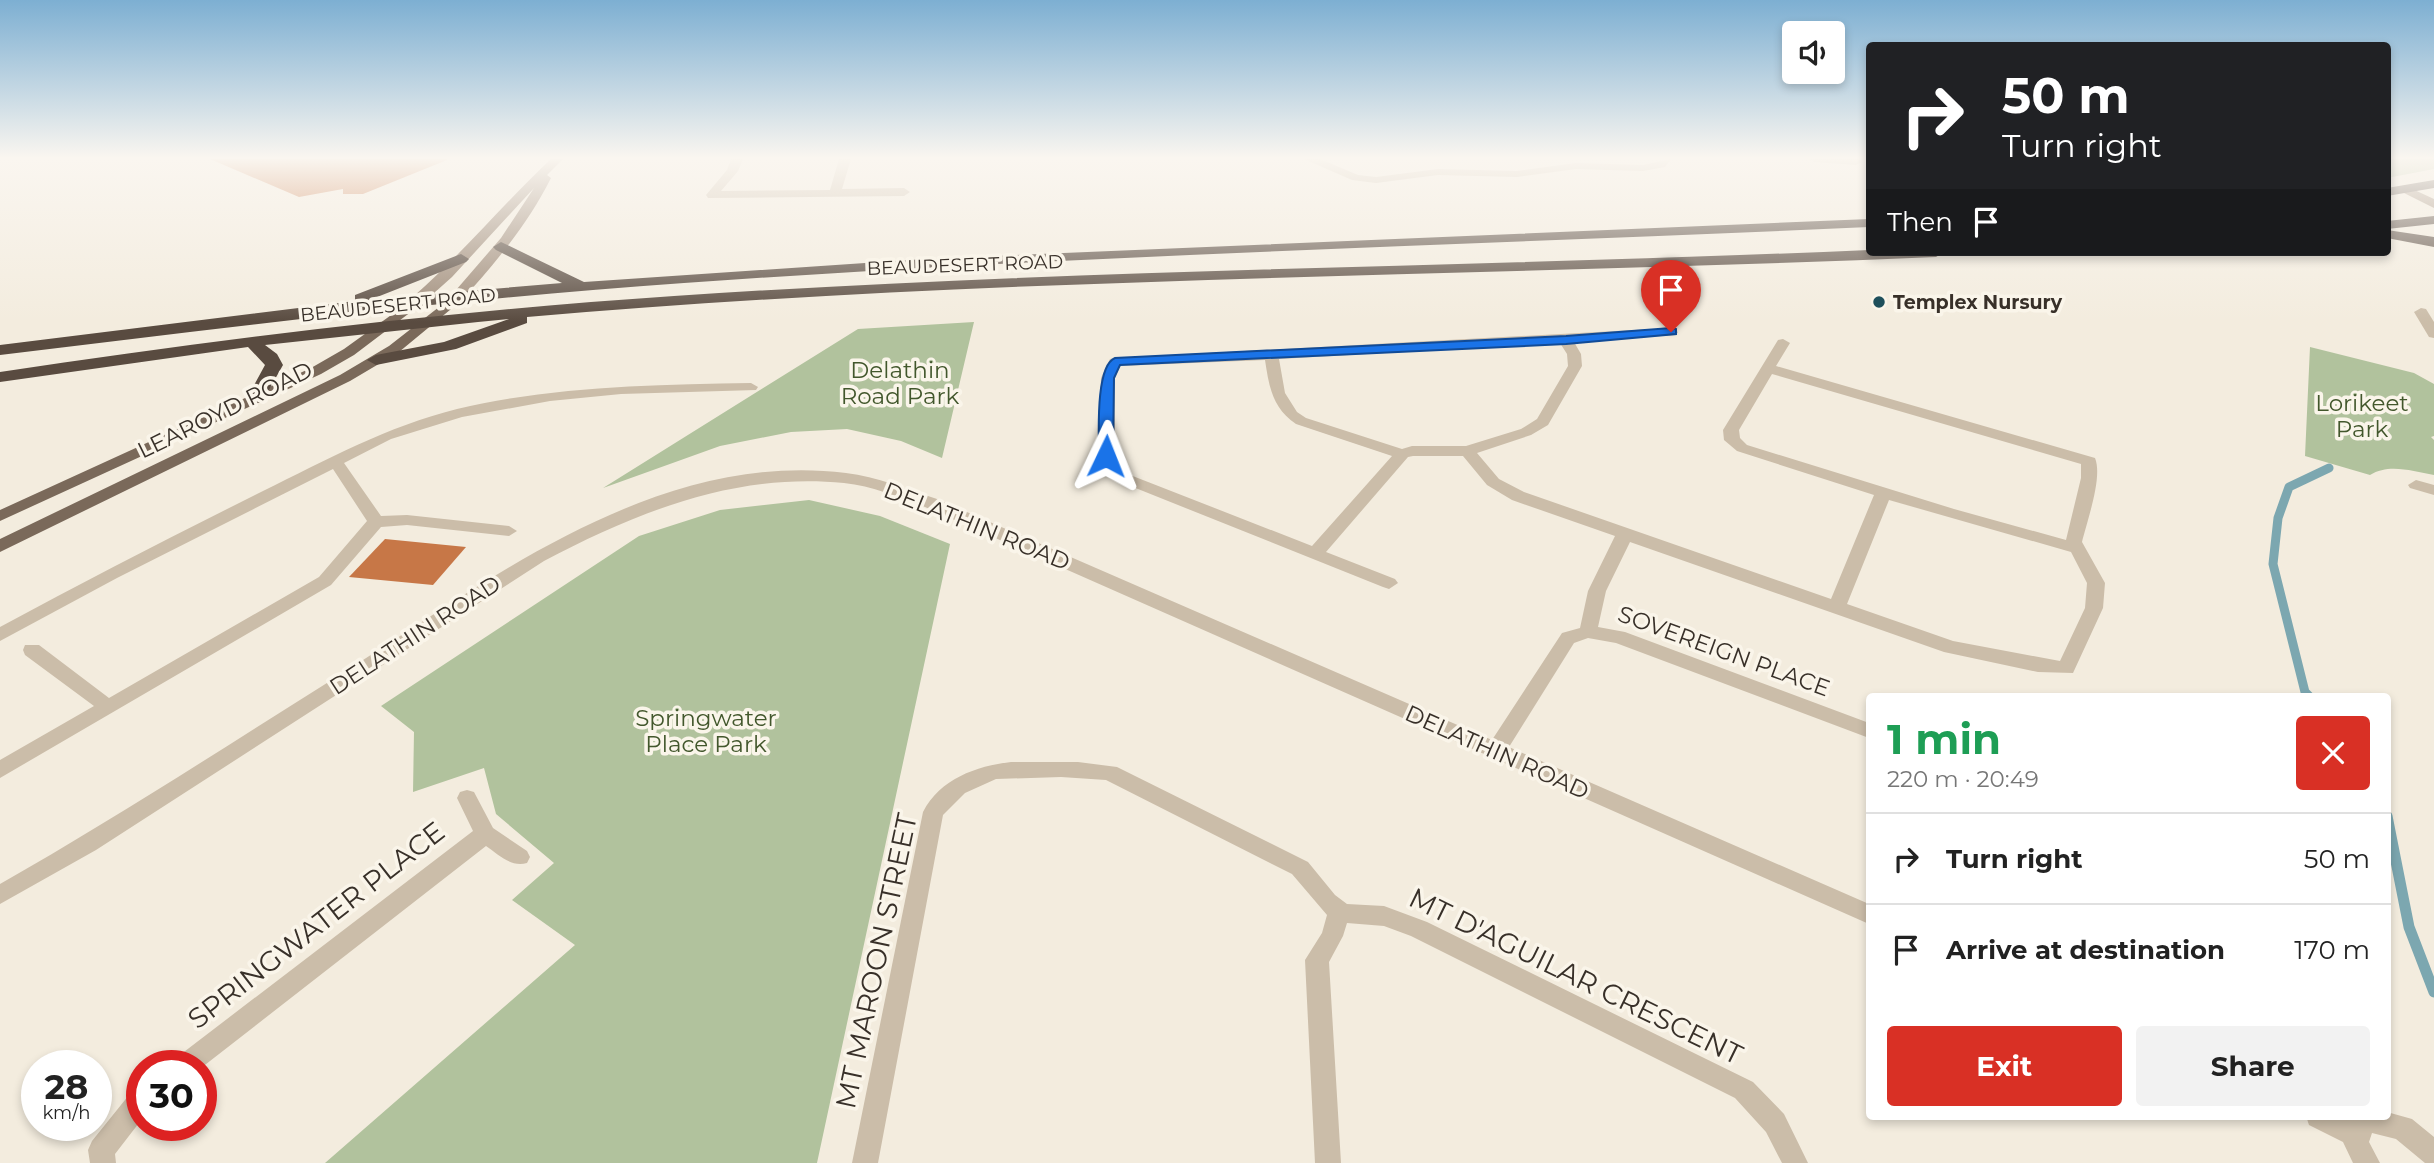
<!DOCTYPE html>
<html lang="en">
<head>
<meta charset="utf-8">
<style>
  body { margin:0; font-family:Montserrat,sans-serif; background:#f2f2f2; color:#222; height:100vh; display:flex; flex-direction:column; font-size:26px; white-space:nowrap }
  * { box-sizing:border-box; margin:0 }
  p { font-size:23px; color:#767676 }
  .icon { flex:none; width:38px; height:38px; fill:none; stroke:currentColor; stroke-width:2; stroke-linecap:round; stroke-linejoin:round }
  .map { position:relative; flex:1; overflow:hidden }
  .panel { position:absolute; left:1866px; top:693px; width:525px; height:427px; display:flex; flex-direction:column; background:#fff; border-radius:7px; box-shadow:0 4px 10px #0003 }
  .panel>* { flex:none }
  .hud { position:absolute; left:1866px; top:42px; width:525px; height:214px; border-radius:7px; box-shadow:0 4px 10px #0003; background:#202124; color:#fff; overflow:hidden }
  .buttons { position:absolute; left:1782px; top:21px; display:grid; gap:14px }
  .buttons a { display:grid; place-items:center; width:63px; height:63px; border-radius:7px; background:#fff; box-shadow:0 4px 10px #0003; font-size:35px }
  .speed { position:absolute; left:21px; top:1050px; display:flex; gap:14px; font-size:35px; font-weight:700; text-align:center }
  .speed>* { display:grid; place-content:center; width:91px; height:91px; border-radius:50%; background:#fff; box-shadow:0 4px 10px #0003; line-height:1 }
  .speed small { font-size:18px; font-weight:400 }
  .speed .limit { border:10px solid #d22; background:#fff; color:#111 }
  .pin { position:absolute; display:grid; place-items:center; width:60px; height:60px; color:#fff; margin:-72px -30px; border-radius:50% 50% 50% 0; rotate:-45deg; box-shadow:0 0 7px #0007 }
  .pin .icon { rotate:45deg }
  .me { position:absolute; width:77px; margin:-38px; rotate:2deg; stroke-linejoin:round; filter:drop-shadow(0 0 5px #0008) }
  .turn { display:flex; align-items:center; gap:24px; height:147px; padding:0 21px; font-size:32px }
  .turn .icon { width:91px; height:91px; stroke-width:2.5 }
  .turn b { display:block; font-size:49px; line-height:60px }
  .then { display:flex; align-items:center; height:66px; padding:0 21px; background:#0003; gap:14px; font-size:26px }
  .round { display:grid; place-items:center; flex:none; width:74px; height:74px; border-radius:7px; background:#f2f2f2 }
  .head { display:flex; align-items:center; justify-content:space-between; height:119px; padding:0 21px }
  h1 { font-size:42px; font-weight:700; line-height:52px; color:#1e9e55 }
  .primary-button { display:flex; gap:14px; margin-top:auto; padding:14px 21px }
  .primary-button a { flex:1; height:80px; border-radius:7px; background:#d93025; color:#fff; font-size:28px; font-weight:700; line-height:80px; text-align:center }
  .primary-button a+a { background:#f2f2f2; color:#222 }
  ul { padding:0; list-style:none }
  li { display:flex; align-items:center; gap:21px; height:91px; padding:0 21px; border-top:2px solid #e0e0e0 }
  li div { flex:1 }
  li b { display:block; font-size:26px }
  li em { font-style:normal }
  .map>svg:first-child { display:block }
  .green { fill:#b1c29d }
  .lines { fill:none; stroke-linecap:round; stroke-linejoin:round }
  .stream-far1 { stroke:#7ca7b0; stroke-width:9 }
  .stream { stroke:#7ca7b0; stroke-width:11 }
  .building { fill:#c77747 }
  .street { fill:#cbbda9; fill-rule:evenodd }
  .secondary { fill:#9f8c7a; fill-rule:evenodd }
  .primary { fill:#7a695a; fill-rule:evenodd }
  .highway { fill:#594b40; fill-rule:evenodd }
  .route { fill:#1a73e8; stroke:#114b97; stroke-width:2 }
  .poi-dot { fill:#1e4f5b; stroke:#faf5ea; stroke-width:2.5 }
  .labels { text-anchor:middle; dominant-baseline:central; stroke-width:7; stroke-linejoin:round; paint-order:stroke }
  .far-street-label { font-size:19px; fill:#383029; stroke:#faf5ea }
  .far-poi-label { font-size:19px; font-weight:bold; fill:#383029; stroke:#faf5ea; text-anchor:start }
  .park-label { font-size:23px; fill:#42572c; stroke:#faf5ea }
  .street-label { font-size:23px; fill:#383029; stroke:#faf5ea }
  .near-street-label { font-size:28px; fill:#383029; stroke:#faf5ea }
</style>
</head>
<body>
<div class="map">
<svg width="2434" height="1163" viewBox="0 0 2434 1163">
  <rect width="100%" height="100%" fill="#f3ecde"/>
  <!-- green -->
  <g class="green">
    <polygon points="2387,159 2434,159 2434,169 2387,178"/>
    <polygon points="974,322 942,458 901,441 847,429 791,432 720,446 603,488 858,329"/>
    <path d="M2310,347L2414,373L2434,384V436L2431,437L2434,440V475C2412,471 2389,463 2370,475L2305,456Z"/>
    <polygon points="809,500 880,516 950,544 817,1163 325,1163 575,945 512,900 554,863 496,814 484,768 413,792 414,732 381,706 639,536 720,510"/>
  </g>
  <g class="lines">
    <!-- stream-far1 -->
    <polyline class="stream-far1" points="2309,696 2305,692 2273,564 2278,518 2289,487 2329,468"/>
    <!-- stream -->
    <polyline class="stream" points="2387,816 2409,927 2434,992"/>
  </g>
  <!-- building -->
  <g class="building">
    <polygon points="210,159 447,159 447,160 363,194 343,194 343,189 299,197"/>
    <polygon points="385,539 466,547 433,585 349,577"/>
  </g>
  <g class="lines">
    <!-- street -->
    <g class="street">
      <polygon points="731,159 743,159 738,171 721,191 830,190 839,159 851,159 842,189 904,188 910,192 904,196 708,198 706,195 727,170"/>
      <polygon points="1304,159 1320,159 1358,175 1376,177 1438,169 1517,171 1576,163 1643,165 1671,159 1665,167 1643,171 1576,169 1517,177 1438,175 1376,183 1352,180"/>
      <polygon points="1809,159 1859,159 1862,162 1856,165 1814,162"/>
      <polygon points="2421,308 2426,309 2434,322 2434,338 2429,337 2414,312"/>
      <path d="M1671,328L1678,332L1676,335L1574,342L1581,354L1582,366L1548,425L1531,435L1477,453L1499,479L1524,492L1831,599L1874,495L1737,451L1724,440L1723,430L1778,340L1783,339L1790,343L1776,366L2095,458C2103,477 2087,521 2082,542L2105,583L2103,608L2073,673L2038,672L1944,652L1630,542L1606,591L1598,627L1625,632L1869,723V738L1616,643L1588,638L1574,643L1509,747L1869,904V924L925,507C899,497 872,486 844,483C736,472 637,512 544,561L96,850L0,904V884C118,817 231,743 346,671C494,577 659,450 846,473C877,477 907,489 937,499L1492,740L1562,633L1580,628L1588,591L1615,536L1512,500L1487,485L1463,456H1413L1408,457L1326,552L1395,579L1398,583L1389,589L1383,587L1113,479L1099,467L1101,378L1110,359L1115,358ZM1560,343L1567,354L1568,366L1537,419L1521,429L1466,446H1412L1402,449L1306,418L1297,412L1285,393L1279,359ZM1265,360C1269,386 1272,408 1296,424L1392,456L1312,546L1125,473L1115,465V378L1120,366ZM1772,374L2081,464V478L2066,540L1954,509L1747,445L1740,438L1739,430ZM1889,500L2071,552L2087,583L2085,608L2060,661L1953,641L1847,604Z"/>
      <path d="M751,383L758,387L756,390L621,394L550,401L462,417L391,439L344,463L381,516L407,515L509,526L517,531L509,536L407,525L381,527L331,585L0,778V760L94,706L25,655L23,650L25,645H39L109,698L319,577L367,521L333,469L117,578L0,641V627C87,580 175,535 263,491C326,460 388,426 457,409C553,386 652,385 751,383Z"/>
      <polygon points="2416,480 2434,485 2434,495 2410,488 2408,485"/>
      <path d="M1011,762H1078L1117,767L1308,862L1335,895L1347,904L1384,906L1427,922L1753,1082L1784,1114L1808,1163H1782L1766,1132L1735,1098L1411,936L1384,926L1347,923L1343,936L1329,962L1341,1163H1315L1305,960L1322,933L1327,915L1292,874L1106,780L1061,777L996,779L965,793L943,815L878,1163H852L923,812C940,779 976,766 1011,762Z"/>
      <path d="M467,790L474,792L493,828L527,851L530,857L527,863C511,868 498,854 486,846L201,1068V1066H173L176,1058L473,831L457,798L460,792Z"/>
      <polygon points="142,1087 142,1119 115,1154 116,1163 90,1163 88,1150 92,1141 133,1090"/>
      <polygon points="2387,1112 2412,1119 2434,1137 2434,1163 2425,1163 2396,1139 2372,1133 2369,1142 2380,1163 2353,1163 2343,1142 2309,1125 2306,1116 2387,1116"/>
    </g>
    <!-- secondary -->
    <g class="secondary">
      <path d="M551,159H563L547,175L551,178C528,224 496,262 462,300H452L450,297L501,238L534,188L452,277L424,302H414V296C463,253 504,203 551,159Z"/>
      <polygon points="2400,187 2408,187 2434,199 2434,208 2400,191"/>
    </g>
    <!-- primary -->
    <g class="primary">
      <polygon points="457,293 462,294 462,300 399,352 350,381 0,552 0,539 340,375 389,346"/>
      <polygon points="419,295 426,299 424,302 354,355 321,374 0,521 0,510 311,368 344,349"/>
    </g>
    <!-- highway -->
    <g class="highway">
      <polygon points="2434,180 2434,188 2387,196 2387,188"/>
      <polygon points="2434,216 2434,224 2387,229 2387,221"/>
      <path d="M1869,219V227C1474,245 1078,255 684,283C455,299 228,327 0,355V345L355,301V295L461,254L469,259L466,262L372,299L562,283L496,250L493,247L501,242L584,282L924,259Z"/>
      <polygon points="2387,230 2434,237 2434,247 2387,238"/>
      <path d="M1869,250L1944,252L1936,257C1467,277 996,276 527,317V323L456,349L376,365L367,360L376,355L444,342L509,319L478,322L265,345L277,354L283,365L262,402L256,403L247,398L265,365L248,347L0,382V372C224,338 448,311 674,296C1072,269 1471,267 1869,250Z"/>
    </g>
  </g>
  <!-- sky -->
  <linearGradient id="sky" x2="0" y2="1"><stop stop-color="#7dafd2"/><stop offset="0.49" stop-color="#faf6f0"/><stop offset="1" stop-color="#faf6f0" stop-opacity="0"/></linearGradient>
  <rect width="2434" height="322" fill="url(#sky)"/>
  <!-- route -->
  <path class="route" d="M1671,328L1676,329V334L1566,344L1120,365L1114,378L1113,456L1106,460L1099,456C1099,436 1095,366 1115,358L1566,336Z"/>
  <!-- markers -->
  <circle class="poi-dot" cx="1879" cy="302" r="7"/>
  <g class="labels">
    <!-- far-street labels -->
    <g class="far-street-label">
      <text transform="translate(965 265) rotate(-2)">BEAUDESERT ROAD</text>
      <text transform="translate(398 305) rotate(-6)">BEAUDESERT ROAD</text>
    </g>
    <!-- far-poi labels -->
    <g class="far-poi-label">
      <text x="1893" y="302">Templex Nursury</text>
    </g>
    <!-- park labels -->
    <g class="park-label">
      <text x="900" y="370">Delathin<tspan x="900" dy="26">Road Park</tspan></text>
      <text x="2362" y="403">Lorikeet<tspan x="2362" dy="26">Park</tspan></text>
      <text x="706" y="718">Springwater<tspan x="706" dy="26">Place Park</tspan></text>
    </g>
    <!-- street labels -->
    <g class="street-label">
      <text transform="translate(225 410) rotate(-26)">LEAROYD ROAD</text>
      <text transform="translate(977 526) rotate(22)">DELATHIN ROAD</text>
      <text transform="translate(415 635) rotate(-33)">DELATHIN ROAD</text>
      <text transform="translate(1724 651) rotate(20)">SOVEREIGN PLACE</text>
      <text transform="translate(1497 752) rotate(24)">DELATHIN ROAD</text>
    </g>
    <!-- near-street labels -->
    <g class="near-street-label">
      <text transform="translate(316 925) rotate(-38)">SPRINGWATER PLACE</text>
      <text transform="translate(876 961) rotate(-78)">MT MAROON STREET</text>
      <text transform="translate(1576 976) rotate(26)">MT D'AGUILAR CRESCENT</text>
    </g>
  </g>
</svg>
<div class="buttons">
<a><svg class="icon" aria-label="sound" viewBox="0 0 24 24"><path d="M4 9h4l5-4v14l-5-4H4zM17 9q2 3 0 6"/></svg></a>
</div>
<div class="speed"><div>28<small>km/h</small></div><div class="limit">30</div></div>
<div class="pin" style="left:1671px;top:332px;background:#d93025"><svg class="icon" aria-label="arrive" viewBox="0 0 24 24"><path d="M6 21V4h12l-3 4 3 4H6"/></svg></div>
<svg class="me" style="left:1106px;top:456px" viewBox="-20 -20 40 40"><path d="M0-17L14 15 0 8-14 15z" fill="#1a73e8" stroke="#fff" stroke-width="4"/></svg>
<div class="hud">
<div class="turn"><svg class="icon" aria-label="right" viewBox="0 0 24 24"><path d="M7 20v-9h11M14 6l5 5-5 5"/></svg><div><b>50 m</b>Turn right</div></div>
<div class="then">Then<svg class="icon" aria-label="arrive" viewBox="0 0 24 24"><path d="M6 21V4h12l-3 4 3 4H6"/></svg></div>
</div>
<section class="panel">
<div class="head"><div><h1>1 min</h1><p>220 m · 20:49</p></div><a class="round" style="background:#d93025;color:#fff"><svg class="icon" aria-label="close" viewBox="0 0 24 24"><path d="M6 6l12 12M18 6L6 18"/></svg></a></div>
<ul>
<li><svg class="icon" aria-label="right" viewBox="0 0 24 24"><path d="M7 20v-9h11M14 6l5 5-5 5"/></svg><div><b>Turn right</b></div><em>50 m</em></li>
<li><svg class="icon" aria-label="arrive" viewBox="0 0 24 24"><path d="M6 21V4h12l-3 4 3 4H6"/></svg><div><b>Arrive at destination</b></div><em>170 m</em></li>
</ul>
<div class="primary-button"><a>Exit</a><a>Share</a></div>
</section>
</div>
</body>
</html>
